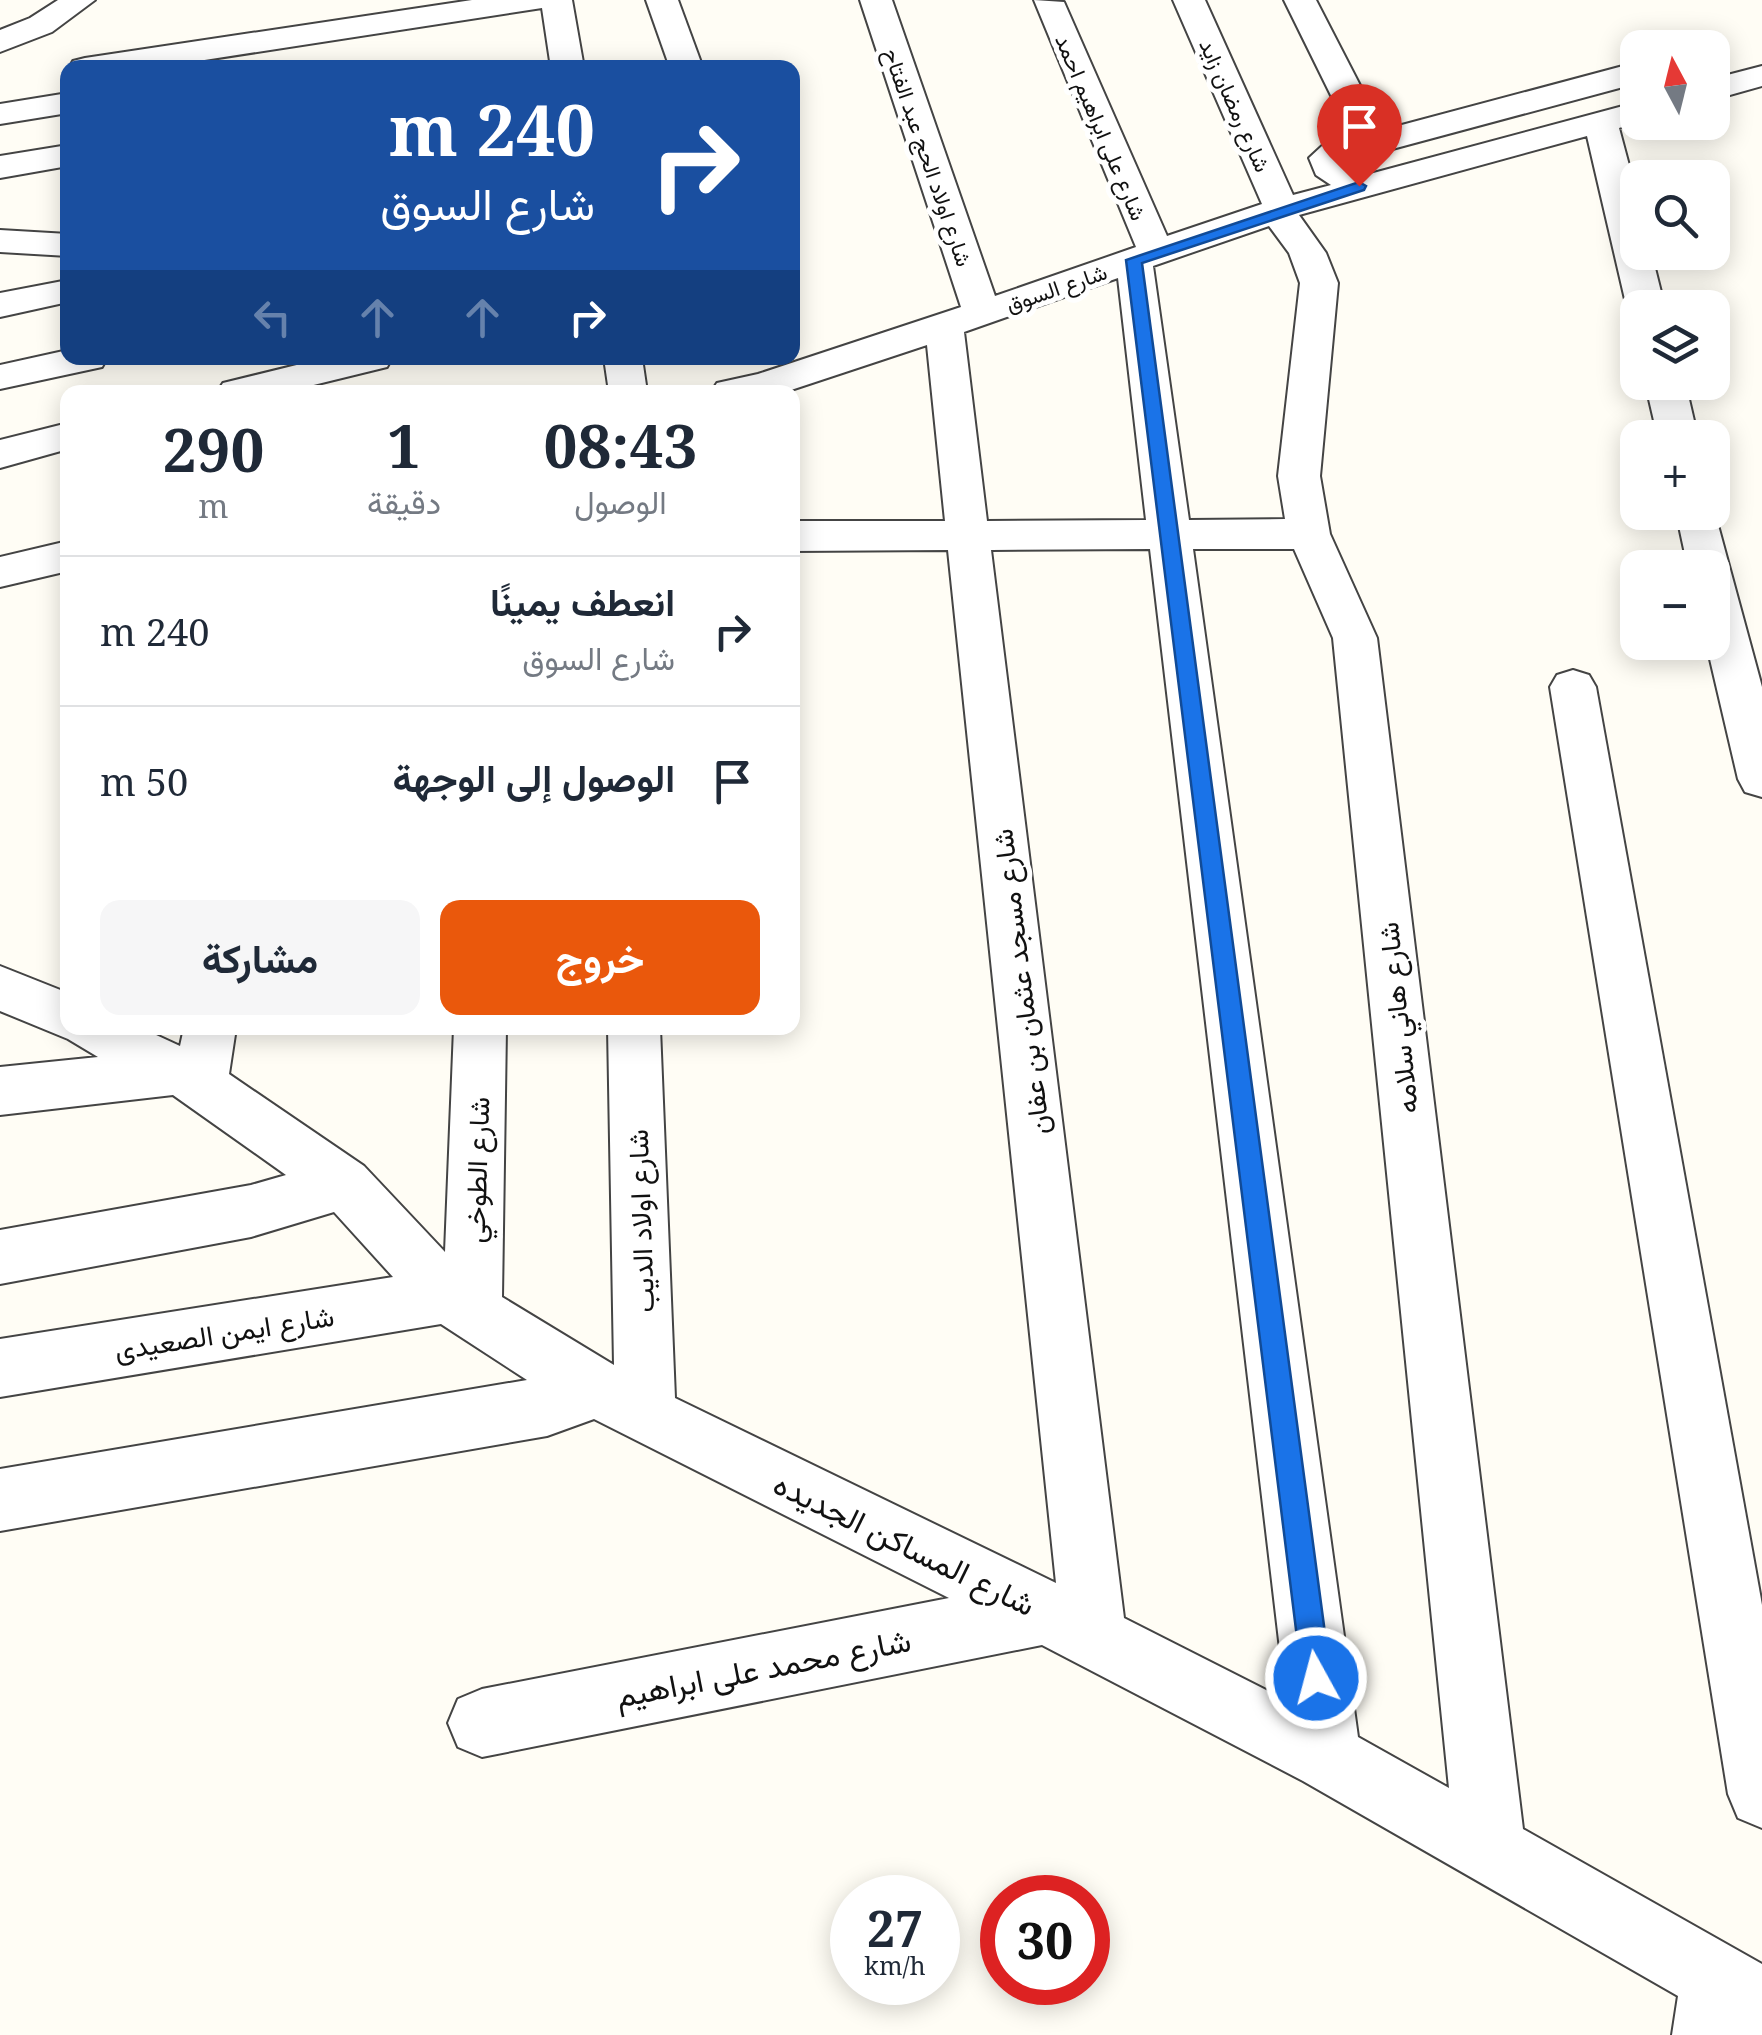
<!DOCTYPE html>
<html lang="ar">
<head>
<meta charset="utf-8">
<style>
  body { margin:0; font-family:"Noto Serif",Vazirmatn,serif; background:#f6f6f7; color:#1f2937; direction:rtl; height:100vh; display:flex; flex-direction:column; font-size:38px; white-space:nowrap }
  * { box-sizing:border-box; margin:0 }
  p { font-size:32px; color:#747a83 }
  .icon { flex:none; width:55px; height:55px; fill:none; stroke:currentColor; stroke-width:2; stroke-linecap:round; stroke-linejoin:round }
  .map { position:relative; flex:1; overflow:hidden; direction:ltr }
  .drawer { position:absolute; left:60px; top:385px; width:740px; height:650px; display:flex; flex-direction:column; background:#fff; border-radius:20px; box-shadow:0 5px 25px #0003; direction:rtl }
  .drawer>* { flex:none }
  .top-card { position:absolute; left:60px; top:60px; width:740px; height:305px; border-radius:20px; box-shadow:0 5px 25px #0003; direction:rtl; background:#1a4fa0; color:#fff; overflow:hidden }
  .needle { width:65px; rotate:353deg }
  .buttons { position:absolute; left:1620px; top:30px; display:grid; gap:20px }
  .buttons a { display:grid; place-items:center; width:110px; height:110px; border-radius:20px; background:#fff; box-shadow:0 5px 25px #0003; font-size:50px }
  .speed { position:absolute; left:830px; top:1875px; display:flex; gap:20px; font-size:50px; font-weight:700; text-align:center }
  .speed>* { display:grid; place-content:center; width:130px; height:130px; border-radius:50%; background:#fff; box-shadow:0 5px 25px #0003; line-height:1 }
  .speed small { font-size:25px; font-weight:400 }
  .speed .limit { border:15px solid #d22; background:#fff; color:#111 }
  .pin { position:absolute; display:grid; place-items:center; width:85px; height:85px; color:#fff; margin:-102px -42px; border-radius:50% 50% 50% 0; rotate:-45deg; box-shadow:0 0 10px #0007 }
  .pin .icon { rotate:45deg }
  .me { position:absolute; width:110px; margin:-55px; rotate:353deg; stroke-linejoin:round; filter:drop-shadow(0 0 8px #0008) }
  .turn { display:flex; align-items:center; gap:35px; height:210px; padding:0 40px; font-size:45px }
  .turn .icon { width:130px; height:130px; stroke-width:2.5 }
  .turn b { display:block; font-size:70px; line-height:85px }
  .lanes { display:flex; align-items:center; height:95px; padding:0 40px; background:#0003; justify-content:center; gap:50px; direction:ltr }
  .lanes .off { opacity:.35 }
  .eta { display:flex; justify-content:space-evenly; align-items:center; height:170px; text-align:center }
  .eta b { font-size:60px; font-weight:700; line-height:70px }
  .button { display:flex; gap:20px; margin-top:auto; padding:20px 40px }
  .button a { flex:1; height:115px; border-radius:20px; background:#ea580c; color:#fff; font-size:40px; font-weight:700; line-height:115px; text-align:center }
  .button a+a { background:#f6f6f7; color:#1f2937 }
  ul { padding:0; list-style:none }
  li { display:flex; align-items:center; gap:30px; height:150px; padding:0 40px; border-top:2px solid #e0e1e3 }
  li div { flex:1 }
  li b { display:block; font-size:38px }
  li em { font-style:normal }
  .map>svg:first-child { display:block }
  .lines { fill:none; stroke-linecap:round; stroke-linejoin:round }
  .minor-casing { stroke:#444; stroke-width:4 }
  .minor { fill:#fff; fill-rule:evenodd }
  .route { fill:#1a73e8; stroke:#114b97; stroke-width:2.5 }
  .labels { text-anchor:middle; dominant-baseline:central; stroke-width:10; stroke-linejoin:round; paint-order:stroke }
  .far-street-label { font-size:22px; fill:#111; stroke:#fff }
  .street-label { font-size:28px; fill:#111; stroke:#fff }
  .near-street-label { font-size:32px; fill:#111; stroke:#fff }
</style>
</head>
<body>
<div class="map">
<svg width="1762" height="2035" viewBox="0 0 1762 2035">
  <rect width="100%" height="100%" fill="#fffdf5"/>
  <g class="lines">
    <!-- minor casing -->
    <g class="minor-casing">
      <g id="minor">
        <polygon points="58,0 95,0 52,32 0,52 0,30 30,18"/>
        <polygon points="472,0 572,0 584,68 551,68 542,8 153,68 69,68 73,61 85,58"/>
        <polygon points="646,0 678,0 703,68 670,68"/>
        <path d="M860,0H892L995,296L1136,247L1034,0L1064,2L1167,236L1262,204L1173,0H1205L1293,195L1331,185L1316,175L1309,158L1322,146L1352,138L1284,0H1316L1383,130L1638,62V83L1344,162L1366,175L1638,102V122L1619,128L1638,199V252H1651L1665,308H1638V317L1627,308L1587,136L1299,215L1326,253L1338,283L1320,476L1330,534L1377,638L1523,1829L1762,1964V2035H1672L1678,1996L1303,1781L1042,1645L482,1757L458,1747L448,1723L458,1699L482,1689L949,1598L594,1419L547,1436L0,1531V1469L527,1380L441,1324L0,1397V1339L393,1277L334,1212L251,1237L0,1284V1230L251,1185L286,1175L173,1095L0,1115V1067L98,1057L68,1039L0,1011V966L68,993V1028H141L180,1046L184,1028H236L229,1074L364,1166L445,1252L454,1028H506L502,1297L614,1365L608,1028H660L675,1398L1056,1583L948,550L792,551V521H945L927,345L785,392H711L717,383L758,374L961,307ZM1269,226L1289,253L1300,283L1278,476L1285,519L1189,520L1153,266ZM1118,278L1146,520L987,521L964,332ZM1150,549L1286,1700L1124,1618L991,550ZM1193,549H1294L1333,638L1449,1788L1358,1737Z"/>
        <polygon points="1762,66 1762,86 1712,100 1712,79"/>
        <polygon points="68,93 68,113 0,124 0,104"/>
        <polygon points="68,145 68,166 0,178 0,156"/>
        <polygon points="0,230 68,234 68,256 0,252"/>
        <polygon points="68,280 68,302 0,317 0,293"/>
        <polygon points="68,350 68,358 107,358 102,367 0,389 0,365"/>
        <polygon points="325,358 392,358 387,367 285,392 217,392 223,383"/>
        <polygon points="604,358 642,358 647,392 609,392"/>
        <polygon points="1645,382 1685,382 1698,438 1658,438"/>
        <polygon points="68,423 68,449 0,468 0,440"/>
        <polygon points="1712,503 1762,687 1762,797 1745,792 1738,779 1706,642 1712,642 1712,568 1688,568 1676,512 1712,512"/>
        <polygon points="68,541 68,571 0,587 0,557"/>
        <polygon points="1573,670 1589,675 1596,687 1762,1605 1762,1828 1738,1818 1728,1794 1550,687 1557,675"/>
      </g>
    </g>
    <!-- minor -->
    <use href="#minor" class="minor"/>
  </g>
  <!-- route -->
  <polygon class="route" points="1359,182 1366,186 1364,190 1142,263 1331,1678 1327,1689 1316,1693 1306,1689 1302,1678 1126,260"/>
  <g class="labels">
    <!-- far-street labels -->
    <g class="far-street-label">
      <text transform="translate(1236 105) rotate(66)">شارع رمضان زايد</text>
      <text transform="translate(1102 127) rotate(67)">شارع على ابراهيم احمد</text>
      <text transform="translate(929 157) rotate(71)">شارع اولاد الحج عبد الفتاح</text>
      <text transform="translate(1056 287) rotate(-19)">شارع السوق</text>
    </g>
    <!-- street labels -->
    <g class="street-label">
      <text transform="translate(1020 982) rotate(-97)">شارع مسجد عثمان بن عفان</text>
      <text transform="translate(1397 1018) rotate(-96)">شارع هاني سلامه</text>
      <text transform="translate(476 1170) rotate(-88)">شارع الطوخي</text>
      <text transform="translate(640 1221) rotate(-92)">شارع اولاد الديب</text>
      <text transform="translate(224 1332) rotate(-9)">شارع ايمن الصعيدى</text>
    </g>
    <!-- near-street labels -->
    <g class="near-street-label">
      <text transform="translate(905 1543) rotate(26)">شارع المساكن الجديده</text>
      <text transform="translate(763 1667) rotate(-11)">شارع محمد على ابراهيم</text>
    </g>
  </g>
</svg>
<div class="buttons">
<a><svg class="needle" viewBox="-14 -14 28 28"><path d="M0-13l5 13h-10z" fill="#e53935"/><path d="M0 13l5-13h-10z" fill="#747a83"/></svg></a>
<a><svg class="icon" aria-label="search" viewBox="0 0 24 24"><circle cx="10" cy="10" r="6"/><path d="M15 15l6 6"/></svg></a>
<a><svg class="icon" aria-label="layers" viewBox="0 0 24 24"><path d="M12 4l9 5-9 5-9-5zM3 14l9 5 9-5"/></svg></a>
<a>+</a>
<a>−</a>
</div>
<div class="speed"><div>27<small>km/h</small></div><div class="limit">30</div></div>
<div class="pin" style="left:1359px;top:186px;background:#d93025"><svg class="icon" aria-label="arrive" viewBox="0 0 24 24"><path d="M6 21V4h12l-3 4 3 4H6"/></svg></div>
<svg class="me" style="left:1316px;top:1678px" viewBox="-20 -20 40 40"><circle r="17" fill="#1a73e8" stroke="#fff" stroke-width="3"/><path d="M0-11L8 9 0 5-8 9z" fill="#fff"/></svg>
<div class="top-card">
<div class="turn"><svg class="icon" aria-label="right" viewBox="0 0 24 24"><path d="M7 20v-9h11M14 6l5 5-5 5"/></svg><div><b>240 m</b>شارع السوق</div></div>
<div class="lanes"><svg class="icon off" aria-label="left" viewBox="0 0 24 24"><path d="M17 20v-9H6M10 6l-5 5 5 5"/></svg><svg class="icon off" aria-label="ahead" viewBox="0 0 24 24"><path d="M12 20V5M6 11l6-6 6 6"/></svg><svg class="icon off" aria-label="ahead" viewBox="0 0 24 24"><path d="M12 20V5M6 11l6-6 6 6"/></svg><svg class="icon" aria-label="right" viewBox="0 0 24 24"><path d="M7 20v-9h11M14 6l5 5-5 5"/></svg></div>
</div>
<section class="drawer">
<div class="eta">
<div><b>08:43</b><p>الوصول</p></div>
<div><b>1</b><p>دقيقة</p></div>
<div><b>290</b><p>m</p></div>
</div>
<ul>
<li><svg class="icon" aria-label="right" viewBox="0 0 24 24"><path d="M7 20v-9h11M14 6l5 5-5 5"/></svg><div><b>انعطف يمينًا</b><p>شارع السوق</p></div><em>240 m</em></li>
<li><svg class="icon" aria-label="arrive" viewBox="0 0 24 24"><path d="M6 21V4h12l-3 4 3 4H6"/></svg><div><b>الوصول إلى الوجهة</b></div><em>50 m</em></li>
</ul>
<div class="button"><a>خروج</a><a>مشاركة</a></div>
</section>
</div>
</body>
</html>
